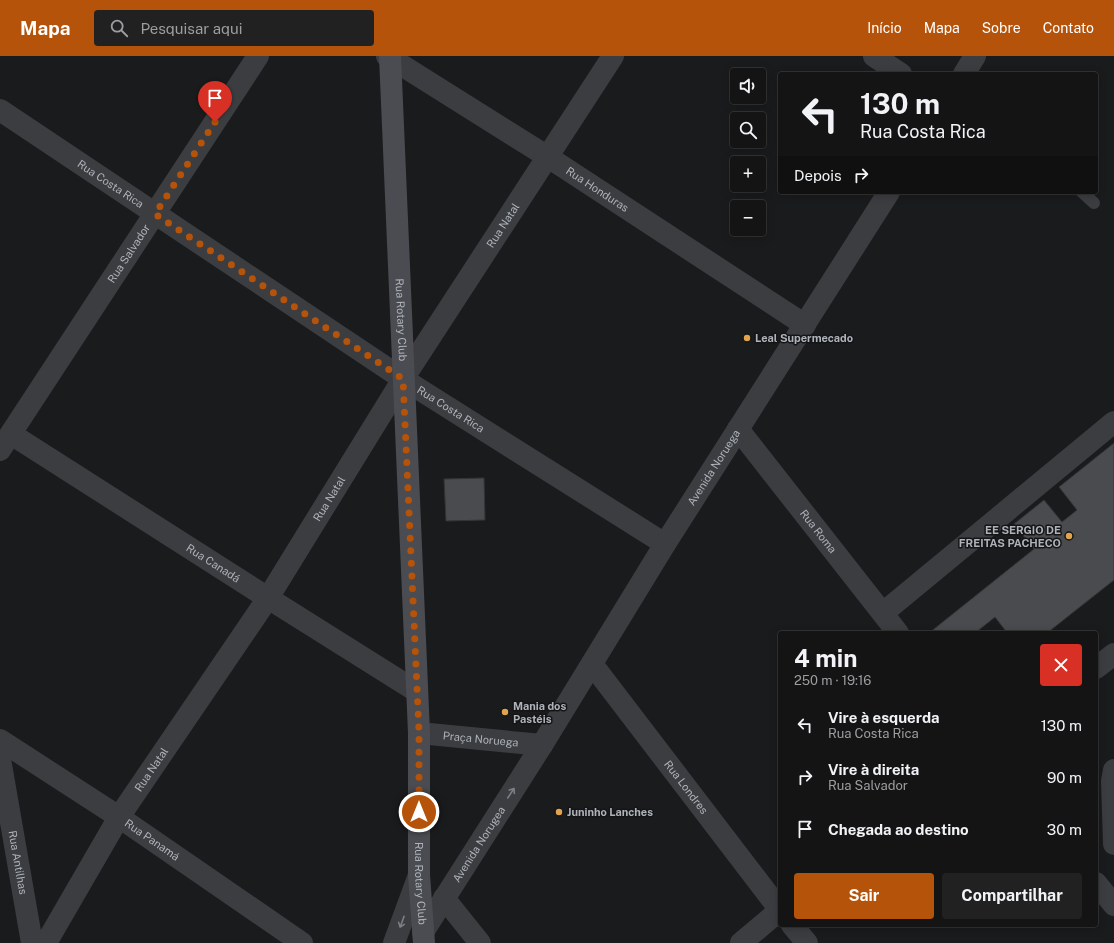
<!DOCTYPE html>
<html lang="pt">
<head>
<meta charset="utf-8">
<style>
  body { margin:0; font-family:"Public Sans",sans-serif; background:#212122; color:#f1f3f6; height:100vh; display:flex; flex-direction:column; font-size:15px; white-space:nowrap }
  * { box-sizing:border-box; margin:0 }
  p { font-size:13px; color:#9d9ea0 }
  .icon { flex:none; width:22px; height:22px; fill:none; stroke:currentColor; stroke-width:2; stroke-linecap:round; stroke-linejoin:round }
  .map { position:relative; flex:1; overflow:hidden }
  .panel { position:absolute; left:778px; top:575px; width:320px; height:296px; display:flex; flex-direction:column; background:#141415; border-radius:4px; box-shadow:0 2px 10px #0003,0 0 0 1px #333334 }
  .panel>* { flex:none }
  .top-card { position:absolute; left:778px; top:16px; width:320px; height:122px; border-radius:4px; box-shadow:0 2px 10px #0003,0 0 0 1px #333334; background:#141415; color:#f1f3f6; overflow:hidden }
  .tools { position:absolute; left:730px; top:12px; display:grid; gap:8px }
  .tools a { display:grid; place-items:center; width:36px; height:36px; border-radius:4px; background:#141415; box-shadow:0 2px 10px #0003,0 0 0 1px #333334; font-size:20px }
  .pin { position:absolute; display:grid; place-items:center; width:34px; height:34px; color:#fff; margin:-41px -17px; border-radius:50% 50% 50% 0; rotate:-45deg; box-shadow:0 0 4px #0007 }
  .pin .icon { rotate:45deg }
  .me { position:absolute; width:44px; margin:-22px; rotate:0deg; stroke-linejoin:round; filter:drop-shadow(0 0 3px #0008) }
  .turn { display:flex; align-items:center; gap:14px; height:84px; padding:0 16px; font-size:18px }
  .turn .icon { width:52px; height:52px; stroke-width:2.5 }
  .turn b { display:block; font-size:28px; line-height:34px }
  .then { display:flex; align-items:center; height:38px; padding:0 16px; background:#0003; gap:8px; font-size:15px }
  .round { display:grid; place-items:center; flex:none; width:42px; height:42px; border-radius:4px; background:#212122 }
  .overview { display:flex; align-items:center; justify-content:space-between; height:68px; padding:0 16px }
  h1 { font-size:24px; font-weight:700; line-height:30px }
  .cta { display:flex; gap:8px; margin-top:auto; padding:8px 16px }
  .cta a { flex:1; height:46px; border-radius:4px; background:#b45309; color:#fff; font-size:16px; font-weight:700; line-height:46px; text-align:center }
  .cta a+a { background:#212122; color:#f1f3f6 }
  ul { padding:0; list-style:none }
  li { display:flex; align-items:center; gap:12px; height:52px; padding:0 16px }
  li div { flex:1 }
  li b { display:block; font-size:15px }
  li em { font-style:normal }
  header { display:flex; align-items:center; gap:24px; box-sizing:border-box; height:56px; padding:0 20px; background:#b45309; color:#fff }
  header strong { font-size:19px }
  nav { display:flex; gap:22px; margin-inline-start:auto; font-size:14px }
  .search { width:280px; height:36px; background:#212122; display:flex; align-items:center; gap:10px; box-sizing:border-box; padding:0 14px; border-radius:4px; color:#9d9ea0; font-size:15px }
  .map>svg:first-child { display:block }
  .building { fill:#494b4e; stroke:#353538 }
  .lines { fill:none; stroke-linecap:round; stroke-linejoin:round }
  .service { stroke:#3c3d41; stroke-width:12 }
  .minor { stroke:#3c3d41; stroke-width:22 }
  .tertiary { stroke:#3c3d41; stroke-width:22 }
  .secondary { stroke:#4a4c51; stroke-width:22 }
  .oneway { stroke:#7b7e84 }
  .route { stroke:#b45309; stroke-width:7; stroke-dasharray:0 12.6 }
  .poi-dot { fill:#e1a44d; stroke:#151517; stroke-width:1.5 }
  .labels { text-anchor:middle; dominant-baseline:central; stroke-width:3; stroke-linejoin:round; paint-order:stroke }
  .street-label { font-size:11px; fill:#aeb3ba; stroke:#151517 }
  .poi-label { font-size:11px; font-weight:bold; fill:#aeb3ba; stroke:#151517; text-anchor:start }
</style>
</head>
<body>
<header>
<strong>Mapa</strong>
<div class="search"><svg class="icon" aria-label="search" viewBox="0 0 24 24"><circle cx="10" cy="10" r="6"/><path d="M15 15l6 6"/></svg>Pesquisar aqui</div>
<nav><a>Início</a><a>Mapa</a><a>Sobre</a><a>Contato</a></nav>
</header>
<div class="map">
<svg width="1114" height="887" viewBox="0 0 1114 887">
  <rect width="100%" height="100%" fill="#1a1b1c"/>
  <!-- building -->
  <g class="building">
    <polygon points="1114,387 1114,524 1047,577 1001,577 1005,574 995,561 975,577 929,577 1034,493 1014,468 1044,444 1062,466 1077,454 1059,431"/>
    <polygon points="484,422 485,464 446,465 444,423"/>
  </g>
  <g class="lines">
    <!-- service -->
    <polyline class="service" points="1082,136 1094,147"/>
    <!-- minor -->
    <g class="minor">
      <path id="s1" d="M387,0L548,101L805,269"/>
      <polyline points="874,0 901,18"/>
      <path id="s2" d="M0,54L403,323L665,488"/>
      <path id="s3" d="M738,373L898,577"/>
      <path id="s4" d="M11,378L268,542L416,635"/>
      <path id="s5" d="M0,394L258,0"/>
      <polyline points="883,557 1114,366"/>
      <path id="s6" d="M592,608L780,854"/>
      <polyline points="1096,612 1114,598"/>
      <path id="s7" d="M419,677L542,689"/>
      <path id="s8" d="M0,684L119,761L302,887"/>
      <path id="s9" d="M0,703L32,887"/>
      <polyline points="1114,714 1112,725 1114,788"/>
      <polyline points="1096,827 1114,849"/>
      <polyline points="444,842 480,887"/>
      <polyline points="792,869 807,887"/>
      <path id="s10" d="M46,887L119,761L268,542L403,323L613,0"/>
      <polyline points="394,887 419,819"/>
      <polyline points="741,887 780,854"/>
    </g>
    <!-- tertiary -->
    <g class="tertiary">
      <polyline points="964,18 975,0"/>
      <path id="s11" d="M423,876L542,689L665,488L889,136"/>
    </g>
    <!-- secondary -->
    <path class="secondary" id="s12" d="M390,0L419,677V819L424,887"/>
  </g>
  <!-- one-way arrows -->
  <defs><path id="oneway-shaft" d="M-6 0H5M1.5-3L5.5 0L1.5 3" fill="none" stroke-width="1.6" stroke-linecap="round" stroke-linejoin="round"/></defs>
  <g class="oneway">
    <use href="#oneway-shaft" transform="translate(511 737) rotate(-57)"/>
    <use href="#oneway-shaft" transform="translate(402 866) rotate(110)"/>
  </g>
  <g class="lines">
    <!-- route -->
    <polyline class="route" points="215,66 155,158 403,323 419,676 419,756"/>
  </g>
  <!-- markers -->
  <g class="poi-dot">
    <circle cx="747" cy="282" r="4"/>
    <circle cx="1069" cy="480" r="4"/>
    <circle cx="505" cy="656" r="4"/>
    <circle cx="559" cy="756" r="4"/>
  </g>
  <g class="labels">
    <!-- street labels -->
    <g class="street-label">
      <text stroke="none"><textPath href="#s2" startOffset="133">Rua Costa Rica</textPath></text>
      <text stroke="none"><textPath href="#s1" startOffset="249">Rua Honduras</textPath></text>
      <text stroke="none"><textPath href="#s10" startOffset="851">Rua Natal</textPath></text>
      <text stroke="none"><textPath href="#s5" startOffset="235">Rua Salvador</textPath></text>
      <text stroke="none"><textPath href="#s12" startOffset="264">Rua Rotary Club</textPath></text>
      <text stroke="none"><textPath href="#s2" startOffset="541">Rua Costa Rica</textPath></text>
      <text stroke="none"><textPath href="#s11" startOffset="548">Avenida Noruega</textPath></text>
      <text stroke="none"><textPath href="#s10" startOffset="527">Rua Natal</textPath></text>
      <text stroke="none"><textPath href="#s3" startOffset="130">Rua Roma</textPath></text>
      <text stroke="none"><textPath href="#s4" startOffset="240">Rua Canadá</textPath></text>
      <text stroke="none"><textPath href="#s7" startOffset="62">Praça Noruega</textPath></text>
      <text stroke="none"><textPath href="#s10" startOffset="203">Rua Natal</textPath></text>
      <text stroke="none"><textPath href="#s6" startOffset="155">Rua Londres</textPath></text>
      <text stroke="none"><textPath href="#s8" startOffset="182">Rua Panamá</textPath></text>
      <text stroke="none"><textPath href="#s11" startOffset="104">Avenida Norugea</textPath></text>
      <text stroke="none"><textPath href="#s9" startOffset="105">Rua Antilhas</textPath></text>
      <text stroke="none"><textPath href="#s12" startOffset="828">Rua Rotary Club</textPath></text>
    </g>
    <!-- poi labels -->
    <g class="poi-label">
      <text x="755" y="282">Leal Supermecado</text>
      <text x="1061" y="474" text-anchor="end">EE SERGIO DE<tspan x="1061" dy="13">FREITAS PACHECO</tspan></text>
      <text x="513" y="650">Mania dos<tspan x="513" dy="13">Pastéis</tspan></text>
      <text x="567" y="756">Juninho Lanches</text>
    </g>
  </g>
</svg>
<div class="tools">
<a><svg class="icon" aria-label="sound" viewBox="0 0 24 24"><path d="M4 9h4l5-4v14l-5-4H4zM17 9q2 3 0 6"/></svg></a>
<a><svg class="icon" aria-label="search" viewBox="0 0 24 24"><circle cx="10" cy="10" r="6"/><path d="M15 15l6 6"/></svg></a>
<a>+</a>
<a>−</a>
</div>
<div class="pin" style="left:215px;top:66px;background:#d93025"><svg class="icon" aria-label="arrive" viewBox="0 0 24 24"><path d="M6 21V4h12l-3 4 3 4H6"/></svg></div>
<svg class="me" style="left:419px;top:756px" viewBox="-20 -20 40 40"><circle r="17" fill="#b45309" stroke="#fff" stroke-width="3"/><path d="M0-11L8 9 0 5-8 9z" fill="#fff"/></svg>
<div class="top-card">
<div class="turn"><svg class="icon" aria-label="left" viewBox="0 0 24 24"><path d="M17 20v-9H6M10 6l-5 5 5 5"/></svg><div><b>130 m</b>Rua Costa Rica</div></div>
<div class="then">Depois<svg class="icon" aria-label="right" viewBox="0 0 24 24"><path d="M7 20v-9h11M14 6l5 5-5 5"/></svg></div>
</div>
<section class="panel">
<div class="overview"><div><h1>4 min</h1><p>250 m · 19:16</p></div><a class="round" style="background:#d93025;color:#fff"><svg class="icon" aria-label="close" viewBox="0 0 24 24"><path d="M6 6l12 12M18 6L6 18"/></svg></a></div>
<ul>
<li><svg class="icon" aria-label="left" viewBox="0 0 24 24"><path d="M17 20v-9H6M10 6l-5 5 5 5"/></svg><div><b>Vire à esquerda</b><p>Rua Costa Rica</p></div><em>130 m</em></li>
<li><svg class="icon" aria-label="right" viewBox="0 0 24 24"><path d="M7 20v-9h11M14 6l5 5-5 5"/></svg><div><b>Vire à direita</b><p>Rua Salvador</p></div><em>90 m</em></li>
<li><svg class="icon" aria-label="arrive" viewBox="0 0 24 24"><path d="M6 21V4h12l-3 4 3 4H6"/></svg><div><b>Chegada ao destino</b></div><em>30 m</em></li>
</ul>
<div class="cta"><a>Sair</a><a>Compartilhar</a></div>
</section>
</div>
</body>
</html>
